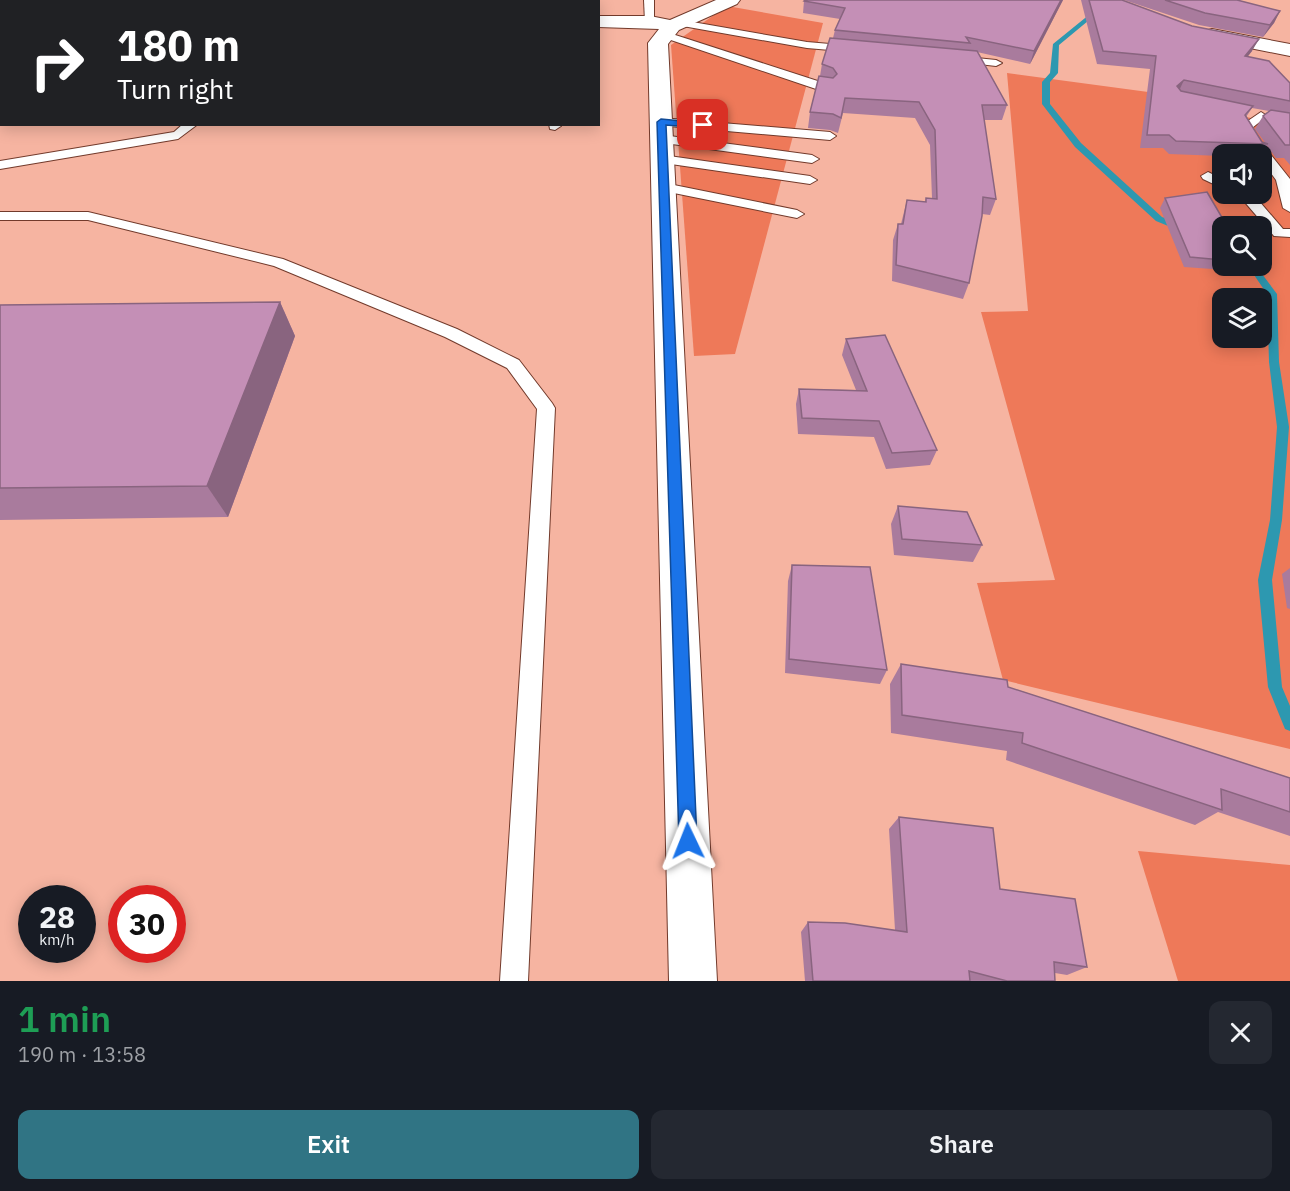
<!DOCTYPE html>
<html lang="en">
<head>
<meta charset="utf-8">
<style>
  body { margin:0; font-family:"IBM Plex Sans",sans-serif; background:#242831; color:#f1f3f6; height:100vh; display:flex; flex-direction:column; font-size:22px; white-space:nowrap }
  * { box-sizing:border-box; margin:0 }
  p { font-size:20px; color:#9ea1a6 }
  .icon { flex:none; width:33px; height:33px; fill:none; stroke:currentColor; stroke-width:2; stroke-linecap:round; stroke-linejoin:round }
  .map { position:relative; height:981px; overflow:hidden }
  .side { display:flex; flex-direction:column; background:#171b24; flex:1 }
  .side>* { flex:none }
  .guide { position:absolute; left:0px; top:0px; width:600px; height:126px; box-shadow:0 3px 15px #0003; background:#202124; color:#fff; overflow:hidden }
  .tools { position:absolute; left:1212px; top:144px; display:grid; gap:12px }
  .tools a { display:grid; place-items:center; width:60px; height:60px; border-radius:12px; background:#171b24; box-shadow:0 3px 15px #0003; font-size:30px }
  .speed { position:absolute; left:18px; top:885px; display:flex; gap:12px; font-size:30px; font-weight:700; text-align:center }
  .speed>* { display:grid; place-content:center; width:78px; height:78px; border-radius:50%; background:#171b24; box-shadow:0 3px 15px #0003; line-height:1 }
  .speed small { font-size:15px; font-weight:400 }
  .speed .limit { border:9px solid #d22; background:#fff; color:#111 }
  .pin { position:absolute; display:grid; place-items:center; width:51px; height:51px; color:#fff; margin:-26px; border-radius:12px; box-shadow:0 3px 9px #0006 }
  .me { position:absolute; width:66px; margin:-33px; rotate:358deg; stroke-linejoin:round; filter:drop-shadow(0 0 4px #0008) }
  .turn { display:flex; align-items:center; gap:21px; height:126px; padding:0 18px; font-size:27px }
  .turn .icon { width:78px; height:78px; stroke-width:2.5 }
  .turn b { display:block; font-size:42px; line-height:51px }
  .round { display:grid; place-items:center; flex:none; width:63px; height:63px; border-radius:12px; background:#242831 }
  .head { display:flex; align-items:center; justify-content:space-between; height:102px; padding:0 18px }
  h1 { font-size:36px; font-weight:600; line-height:45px; color:#1e9e55 }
  .cta { display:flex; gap:12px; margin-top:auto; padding:12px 18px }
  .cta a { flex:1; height:69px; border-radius:12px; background:#307484; color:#fff; font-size:24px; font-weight:600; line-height:69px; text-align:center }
  .cta a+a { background:#242831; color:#f1f3f6 }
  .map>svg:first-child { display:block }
  .green { fill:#ee7959; fill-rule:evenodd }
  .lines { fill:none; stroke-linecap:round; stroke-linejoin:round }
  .stream { fill:#2d98b0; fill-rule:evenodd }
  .service-casing { stroke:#723a2b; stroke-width:2 }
  .minor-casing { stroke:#723a2b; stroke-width:2 }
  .service { fill:#fff; fill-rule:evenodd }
  .minor { fill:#fff; fill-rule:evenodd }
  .wall { fill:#a97b9d; fill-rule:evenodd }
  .shaded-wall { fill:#89647f }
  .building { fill:#c48fb6; stroke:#89647f; stroke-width:1.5 }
  .route { fill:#1a73e8; stroke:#114b97; stroke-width:1.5 }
</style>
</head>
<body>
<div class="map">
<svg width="1290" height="981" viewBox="0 0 1290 981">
  <rect width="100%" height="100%" fill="#f6b4a1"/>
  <!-- green -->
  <g class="green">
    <polygon points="727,6 823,23 735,354 694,356 671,45"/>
    <path d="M1007,73L1178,96L1177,103L1290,126V749L1003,680L977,583L1055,580L981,312L1028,311ZM1222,154H1262V194H1222ZM1222,226H1262V266H1222ZM1222,298H1262V338H1222Z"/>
    <polygon points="1138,851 1290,865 1290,981 1178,981"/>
  </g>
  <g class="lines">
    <!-- stream -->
    <g class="stream">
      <polygon points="1112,0 1119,0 1094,16 1059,45 1058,73 1050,82 1050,104 1081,143 1162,217 1184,226 1184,230 1178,230 1156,221 1075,147 1042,104 1042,82 1050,73 1053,44 1090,14"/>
      <polygon points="1248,266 1256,266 1277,294 1279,362 1289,427 1282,520 1272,580 1282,687 1290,706 1290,731 1285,729 1268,687 1258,580 1270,520 1277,427 1269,362 1267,294"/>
    </g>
    <!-- service casing -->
    <g class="service-casing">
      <g id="service">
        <polygon points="644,0 654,0 654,24 646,24 645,22"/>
        <polygon points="681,20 807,42 853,46 859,49 853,52 807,48 677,25 676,23"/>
        <polygon points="666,32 830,85 832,88 830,91 822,91 662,37 660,35"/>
        <polygon points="957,56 996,60 1002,63 996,66 953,61 953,57"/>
        <polygon points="1261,112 1267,116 1252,128 1263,145 1290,179 1290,212 1283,208 1276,180 1262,161 1262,154 1256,154 1239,127"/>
        <polygon points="661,118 830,132 836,136 830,140 657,125 655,122 657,119"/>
        <polygon points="183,124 198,124 178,139 0,169 0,161 174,132"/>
        <polygon points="549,124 561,124 561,126 555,130 550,129"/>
        <polygon points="662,135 812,155 819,159 812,163 657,142 655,139 657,136"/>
        <polygon points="662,155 810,176 817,180 810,184 657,162 655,159"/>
        <polygon points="1208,172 1222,179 1222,188 1203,179 1201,176"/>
        <polygon points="664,183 797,210 804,214 797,218 659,190 657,187"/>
        <polygon points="1234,194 1253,194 1283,229 1290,229 1290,237 1274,236 1243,200"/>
        <polygon points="0,212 88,212 283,259 457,329 519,360 552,403 555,408 528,981 500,981 537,409 507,368 445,337 274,266 88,220 0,220"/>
      </g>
    </g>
    <!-- minor casing -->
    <g class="minor-casing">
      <g id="minor">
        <polygon points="716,0 740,0 737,4 679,30 668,44 717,981 669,981 648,43 659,29 598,27 598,16 650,16 670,20"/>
        <rect x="0" y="15" width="2" height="10"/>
        <polygon points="1212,29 1290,44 1290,56 1205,39 1203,35 1205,31"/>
      </g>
    </g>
    <!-- service -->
    <use href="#service" class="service"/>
    <!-- minor -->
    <use href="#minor" class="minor"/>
  </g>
  <!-- wall -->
  <g class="wall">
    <polygon points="1063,0 1030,64 977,52 1007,105 1002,120 984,120 996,199 990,215 982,214 969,283 963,299 892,281 893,240 898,224 901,224 907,200 925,202 926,198 932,198 930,145 915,118 843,113 838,133 830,130 808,128 810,112 820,76 822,64 833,38 835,30 840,19 803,13 804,1"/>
    <path d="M1081,0H1121L1252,51L1247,57L1290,84V165L1284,158H1276L1267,146L1262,155L1222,154V156L1169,154L1163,148H1140L1150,69L1097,64ZM1252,108L1269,111L1263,116L1255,129L1266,144L1262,142L1246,117Z"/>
    <polygon points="1124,0 1237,0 1280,11 1274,23 1263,37 1199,25"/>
    <polygon points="1165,198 1222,226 1222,266 1245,266 1241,271 1184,267 1160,208"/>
    <polygon points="280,302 295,336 228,517 0,520 0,305"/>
    <polygon points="846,339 937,450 930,465 886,469 874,437 798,434 796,404 799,389 856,390 842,355"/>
    <polygon points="898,506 982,545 973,562 894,555 891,524"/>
    <polygon points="792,565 887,670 880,684 785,673 788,581"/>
    <polygon points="1290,568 1290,609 1287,608 1282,574"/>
    <polygon points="901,664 1008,687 1290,778 1290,836 1218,812 1195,825 1006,760 1007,751 891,733 890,684"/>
    <polygon points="899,817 1000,889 1087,967 1067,975 1055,973 1055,981 805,981 801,932 808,922 895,930 889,829"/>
  </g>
  <!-- shaded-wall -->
  <g class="shaded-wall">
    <polygon points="1061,0 1063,0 1030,64 1034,51"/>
    <polygon points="1280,11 1274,23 1263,37 1270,25"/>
    <polygon points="1,21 2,67 0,69 0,22"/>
    <polygon points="1259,39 1252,51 1238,69 1245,56"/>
    <polygon points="1184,80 1178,93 1177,86"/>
    <polygon points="280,302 295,336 228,517 207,486"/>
  </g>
  <!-- building -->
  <g class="building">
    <polygon points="805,0 1061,0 1034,51 966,37 970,43 835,30 845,8 804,1"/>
    <polygon points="1089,0 1122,0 1192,26 1259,39 1245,56 1269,61 1290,83 1290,101 1184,80 1177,86 1181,91 1253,106 1245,115 1262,142 1268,144 1176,141 1169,135 1147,135 1156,56 1103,51"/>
    <polygon points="1165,0 1237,0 1280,11 1270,25 1205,13"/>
    <polygon points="830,38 977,51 1007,105 982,105 996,199 983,197 982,216 969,283 896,265 898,224 903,224 907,200 926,202 926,198 937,199 935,130 919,102 845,98 841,118 833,114 810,112 819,76 833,78 837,74 833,68 822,64"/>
    <polygon points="1271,110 1290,113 1290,145 1285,145 1263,116"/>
    <polygon points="1207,192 1227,226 1222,226 1222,260 1190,257 1165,198"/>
    <polygon points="280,302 207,486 0,488 0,305"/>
    <polygon points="885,335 937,450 892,453 879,421 802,418 799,389 867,391 846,339"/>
    <polygon points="898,506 967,512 982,545 902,539"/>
    <polygon points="792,565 870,567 887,670 789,659"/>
    <polygon points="901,664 1007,680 1008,687 1290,778 1290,812 1221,789 1222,810 1022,743 1023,733 902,715"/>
    <polygon points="899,817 993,828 1000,889 1075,899 1087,967 1054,962 1055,981 1007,981 969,971 970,981 813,981 808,922 845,923 907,932"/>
  </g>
  <!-- route -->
  <polygon class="route" points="661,119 703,123 708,125 703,128 666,125 697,841 694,847 688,850 681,847 679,841 657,122"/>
</svg>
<div class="tools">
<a><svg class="icon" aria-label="sound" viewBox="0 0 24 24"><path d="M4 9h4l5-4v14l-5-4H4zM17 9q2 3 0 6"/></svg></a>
<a><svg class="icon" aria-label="search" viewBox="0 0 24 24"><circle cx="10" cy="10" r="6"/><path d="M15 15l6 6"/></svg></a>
<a><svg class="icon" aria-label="layers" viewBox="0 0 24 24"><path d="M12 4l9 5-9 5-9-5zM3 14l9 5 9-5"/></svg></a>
</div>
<div class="speed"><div>28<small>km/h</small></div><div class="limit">30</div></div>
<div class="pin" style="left:703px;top:125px;background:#d93025"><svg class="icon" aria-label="arrive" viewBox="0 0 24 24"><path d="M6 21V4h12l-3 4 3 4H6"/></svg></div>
<svg class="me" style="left:688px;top:841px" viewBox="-20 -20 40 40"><path d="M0-17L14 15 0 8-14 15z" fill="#1a73e8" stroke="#fff" stroke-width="4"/></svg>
<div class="guide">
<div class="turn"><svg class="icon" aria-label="right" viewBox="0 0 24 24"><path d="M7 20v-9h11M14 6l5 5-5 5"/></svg><div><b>180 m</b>Turn right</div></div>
</div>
</div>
<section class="side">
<div class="head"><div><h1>1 min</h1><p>190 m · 13:58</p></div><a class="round"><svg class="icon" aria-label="close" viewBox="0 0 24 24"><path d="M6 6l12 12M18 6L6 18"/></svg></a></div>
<div class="cta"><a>Exit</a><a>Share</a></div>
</section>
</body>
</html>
